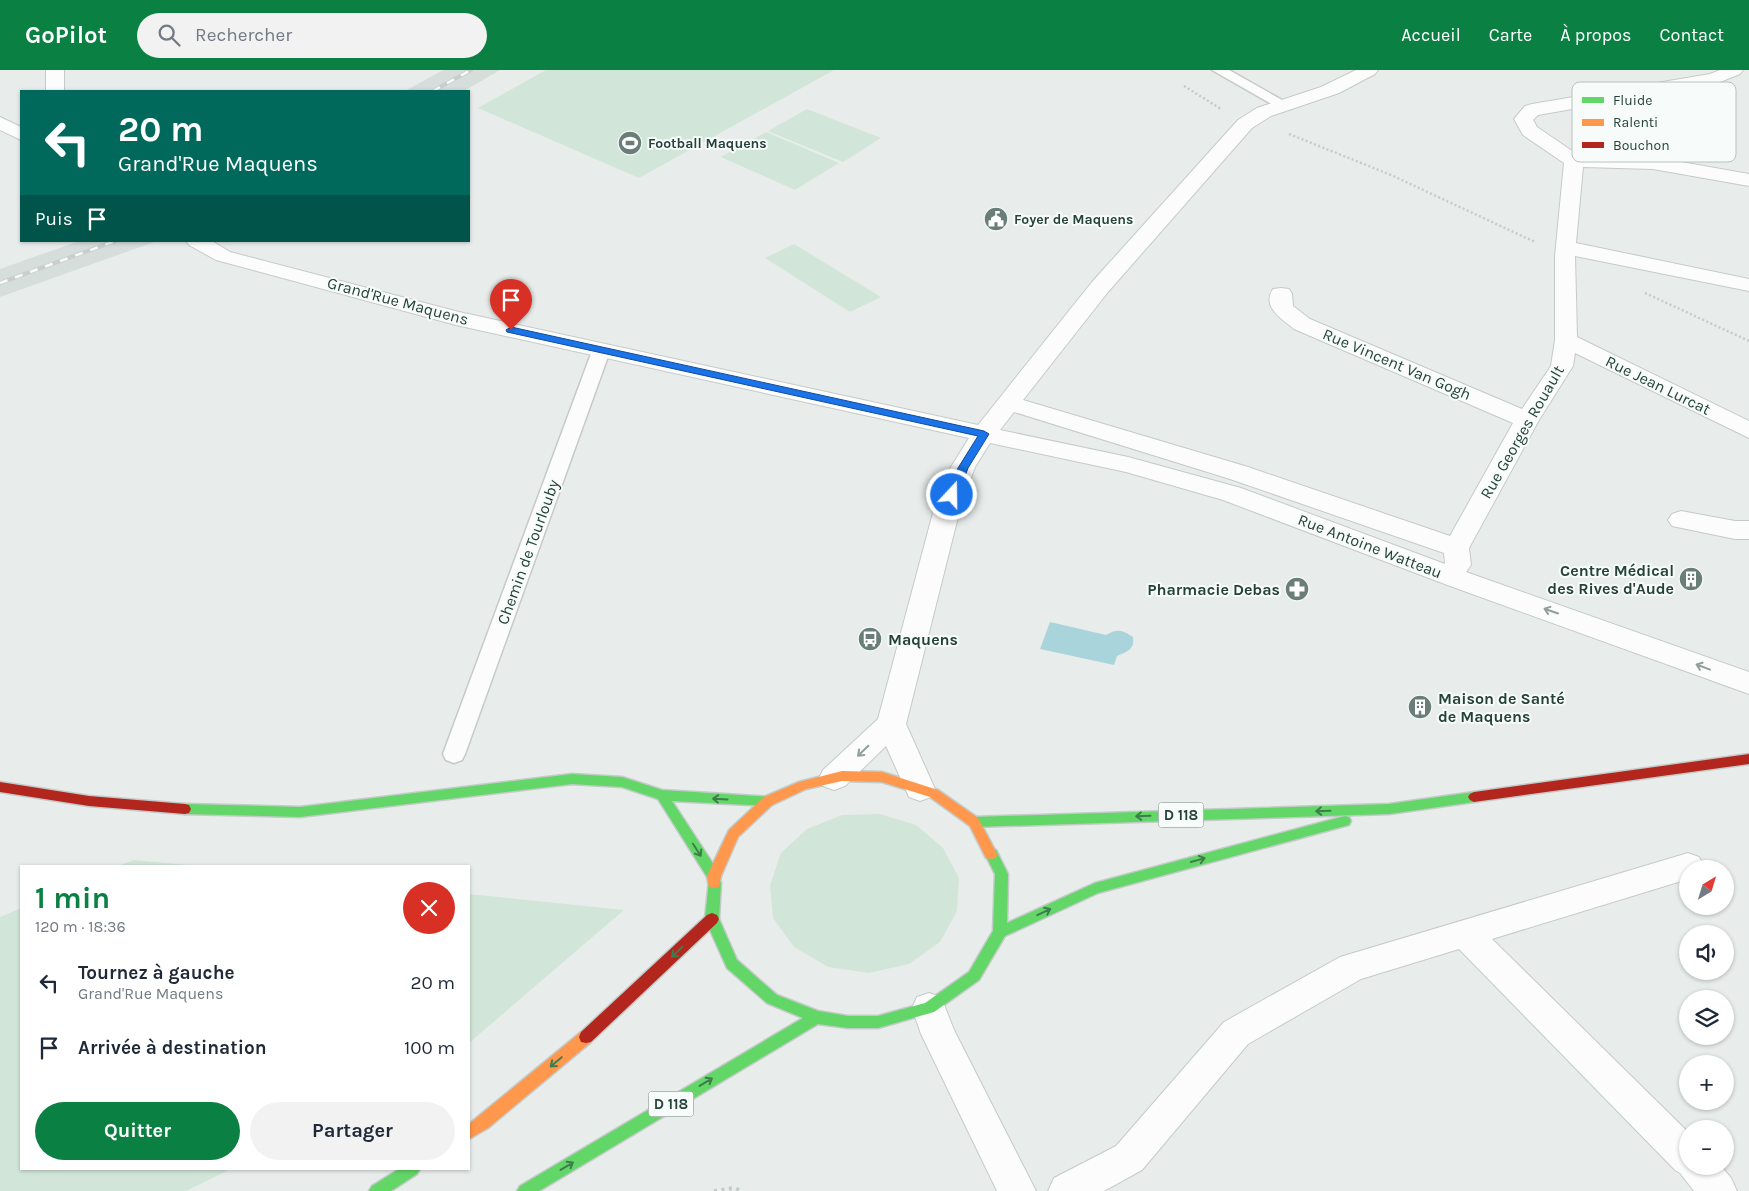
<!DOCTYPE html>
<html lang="fr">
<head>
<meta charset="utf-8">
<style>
  body { margin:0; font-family:Karla,sans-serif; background:#f2f2f3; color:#1f2937; height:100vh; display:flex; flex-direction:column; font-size:19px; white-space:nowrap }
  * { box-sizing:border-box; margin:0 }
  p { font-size:16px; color:#747a83 }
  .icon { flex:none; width:28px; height:28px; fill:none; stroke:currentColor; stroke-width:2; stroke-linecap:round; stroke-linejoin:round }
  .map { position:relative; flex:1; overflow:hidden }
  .side { position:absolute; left:20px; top:795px; width:450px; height:305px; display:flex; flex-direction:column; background:#fff; border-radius:0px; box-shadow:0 1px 4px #0004 }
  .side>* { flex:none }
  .hud { position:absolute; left:20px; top:20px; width:450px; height:152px; border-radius:0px; box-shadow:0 1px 4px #0004; background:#00695c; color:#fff; overflow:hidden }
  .needle { width:32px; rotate:38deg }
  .fabs { position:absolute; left:1679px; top:790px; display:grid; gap:10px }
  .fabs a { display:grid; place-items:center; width:55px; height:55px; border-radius:50%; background:#fff; box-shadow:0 1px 4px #0004; font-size:25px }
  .pin { position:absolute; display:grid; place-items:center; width:42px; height:42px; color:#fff; margin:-51px -21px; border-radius:50% 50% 50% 0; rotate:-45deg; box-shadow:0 0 5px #0007 }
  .pin .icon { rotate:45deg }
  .me { position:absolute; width:55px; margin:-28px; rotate:21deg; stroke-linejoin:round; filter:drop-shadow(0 0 4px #0008) }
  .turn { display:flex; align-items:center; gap:18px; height:105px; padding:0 15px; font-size:22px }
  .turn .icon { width:65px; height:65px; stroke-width:2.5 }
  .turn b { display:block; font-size:35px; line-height:42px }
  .then { display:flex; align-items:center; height:48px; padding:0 15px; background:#0003; gap:10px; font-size:19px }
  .round { display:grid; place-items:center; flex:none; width:52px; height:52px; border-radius:26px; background:#f2f2f3 }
  .overview { display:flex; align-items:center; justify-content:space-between; height:85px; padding:0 15px }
  h1 { font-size:30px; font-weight:700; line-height:38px; color:#0b8043 }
  .button { display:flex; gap:10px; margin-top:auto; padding:10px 15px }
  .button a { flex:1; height:58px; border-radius:30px; background:#0b8043; color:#fff; font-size:20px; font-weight:700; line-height:58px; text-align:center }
  .button a+a { background:#f2f2f3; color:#1f2937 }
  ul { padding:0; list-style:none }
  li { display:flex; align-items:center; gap:15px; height:65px; padding:0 15px }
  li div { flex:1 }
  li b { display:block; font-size:19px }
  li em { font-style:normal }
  header { display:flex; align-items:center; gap:30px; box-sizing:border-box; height:70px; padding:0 25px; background:#0b8043; color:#fff }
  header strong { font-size:24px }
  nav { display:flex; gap:28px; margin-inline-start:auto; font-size:18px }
  .search { width:350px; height:45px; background:#f2f2f3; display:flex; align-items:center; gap:12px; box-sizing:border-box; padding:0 18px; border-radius:28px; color:#747a83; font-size:19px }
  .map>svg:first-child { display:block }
  .built { fill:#d6dedb }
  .green { fill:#d1e6d8 }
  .water { fill:#a9d4db }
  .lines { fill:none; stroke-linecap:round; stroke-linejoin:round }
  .lane-casing { stroke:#c5cac8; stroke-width:3 }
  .street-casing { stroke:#c5cac8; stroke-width:2 }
  .fast-casing { stroke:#c3cbc8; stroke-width:3 }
  .slow-casing { stroke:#c3cbc8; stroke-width:3 }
  .jam-casing { stroke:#c3cbc8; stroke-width:3 }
  .path-far1 { stroke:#c3ccca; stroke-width:2.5; stroke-dasharray:2 2.5; stroke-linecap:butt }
  .path { stroke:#c3ccca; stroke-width:4; stroke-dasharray:3 4.5; stroke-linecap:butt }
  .lane { fill:#fcfcfc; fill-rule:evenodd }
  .street { fill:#fcfcfc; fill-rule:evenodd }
  .fast { fill:#63d668; fill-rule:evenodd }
  .slow { fill:#ff974d; fill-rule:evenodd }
  .jam { fill:#b3261e; fill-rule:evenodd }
  .rail-casing { stroke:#c9cdcc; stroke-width:4 }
  .rail { stroke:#f7fbf9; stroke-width:2.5; stroke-dasharray:8; stroke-linecap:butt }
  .oneway { stroke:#909f9b }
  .oneway2 { stroke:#3d7d4c }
  .route { fill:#1a73e8; stroke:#114b97 }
  .labels { text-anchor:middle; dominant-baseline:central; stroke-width:4; stroke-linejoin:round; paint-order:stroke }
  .far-poi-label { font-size:14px; font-weight:bold; fill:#24423a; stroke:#f7fbf9; text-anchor:start }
  .shield { fill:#f7fbf9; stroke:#637a73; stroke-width:1 }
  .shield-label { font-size:15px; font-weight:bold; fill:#24423a }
  .street-label { font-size:16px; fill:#24423a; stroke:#f7fbf9 }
  .poi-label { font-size:16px; font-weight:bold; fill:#24423a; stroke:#f7fbf9; text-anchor:end }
  .key { fill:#f7fbf9; stroke:#b8c4c0; stroke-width:1 }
  .key-label { font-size:14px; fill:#24423a }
</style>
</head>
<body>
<header>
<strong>GoPilot</strong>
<div class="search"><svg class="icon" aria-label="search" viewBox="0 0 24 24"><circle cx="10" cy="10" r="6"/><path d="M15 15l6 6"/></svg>Rechercher</div>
<nav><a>Accueil</a><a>Carte</a><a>À propos</a><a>Contact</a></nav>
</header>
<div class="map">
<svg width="1749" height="1121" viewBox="0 0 1749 1121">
  <rect width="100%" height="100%" fill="#e8edeb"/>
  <!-- built -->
  <g class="built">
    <polygon points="443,0 500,0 464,21 405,21"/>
    <polygon points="79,171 157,171 0,227 0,199"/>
  </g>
  <!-- green -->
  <g class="green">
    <polygon points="546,0 834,0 639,108 478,38"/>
    <polygon points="807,39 881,68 843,92 768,61"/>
    <polygon points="766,62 839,93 795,120 721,87"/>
    <polygon points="794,174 881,227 850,242 765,188"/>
    <polygon points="880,744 916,755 943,778 959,808 957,841 940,872 909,894 869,903 828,897 794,877 773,848 770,815 781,783 807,759 842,745"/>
    <polygon points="134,790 198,796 118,796"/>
    <polygon points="469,824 624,840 469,973"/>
    <polygon points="21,838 21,1099 231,1099 186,1121 0,1121 0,847"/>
  </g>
  <!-- water -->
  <path class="water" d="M1050,552L1106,565C1117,558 1123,560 1133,567C1135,580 1126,582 1117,586L1114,595L1040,579Z"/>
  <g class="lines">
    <!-- lane casing -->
    <g class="lane-casing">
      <g id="lane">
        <polygon points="1212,0 1229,0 1289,34 1282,38 1277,37"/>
        <polygon points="601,276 607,277 610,281 465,684 462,690 454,693 446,690 443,684 592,281 595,277"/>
      </g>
    </g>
    <!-- street casing -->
    <g class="street-casing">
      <g id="street">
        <rect x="46" y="0" width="18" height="21"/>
        <path d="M1356,0H1378L1375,4L1339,23L1271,46L1252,58L1108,222L1023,330L1248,397L1450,466L1513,353L1294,259C1282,249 1261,237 1273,219L1281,218L1289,219L1292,224L1293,236L1310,249L1522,339L1551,296L1555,270V186L1564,93L1523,65L1514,49L1525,36L1532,34L1710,4L1720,0H1743L1740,4L1715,14L1538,45L1533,50L1537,57L1578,85L1653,87L1749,104V116L1653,99L1583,97L1576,173L1749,209V221L1575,186L1577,267L1749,351V368L1575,283L1573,296L1539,350L1469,478L1471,495L1466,502L1749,602V624L1450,516L1223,430L1126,402L990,373L975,397L960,439L906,654L935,719L931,727L920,731L909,727L886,676L845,716L834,720L823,716L819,708L823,700L878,649L934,439L951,397L969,368L456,255L216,190L189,175L186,171H212L230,182L459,242L978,355L1092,212L1238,50L1257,38L1321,17ZM1014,342L1230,409L1444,483L1445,494L1241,418L1128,387L1000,360Z"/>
        <polygon points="0,47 21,57 21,70 0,60"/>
        <polygon points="1681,441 1735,451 1749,451 1749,469 1735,469 1672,456 1668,450 1672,444"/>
        <polygon points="1688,783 1699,787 1704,796 1702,799 1688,799 1688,809 1492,869 1688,1062 1688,1096 1721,1096 1731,1108 1737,1121 1694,1121 1680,1103 1675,1100 1459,879 1361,909 1248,974 1142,1100 1104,1121 1048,1121 1054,1108 1116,1076 1224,952 1340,887"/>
        <polygon points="929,923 941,927 954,960 1036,1121 997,1121 921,964 912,938 917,927"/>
      </g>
    </g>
    <!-- fast casing -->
    <g class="fast-casing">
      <g id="fast">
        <polygon points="572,704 622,707 662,720 772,727 774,731 772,735 768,736 672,731 721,806 719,809 721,813 719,849 737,890 777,925 818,941 848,946 878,946 925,933 969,902 993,861 995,804 985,784 986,780 991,779 996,780 1008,804 1007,853 1095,813 1345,746 1349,747 1351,751 1349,755 1345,756 1098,823 1005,866 979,910 934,942 878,958 848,958 818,954 539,1121 517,1121 520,1116 803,948 767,933 727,898 705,849 709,810 658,729 622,717 572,714 300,747 185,744 181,743 179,739 181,735 185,734 300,737"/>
        <polygon points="1474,722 1478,724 1480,727 1478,730 1474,732 1389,744 974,757 970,756 968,752 970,748 974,747 1389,734"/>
        <polygon points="399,1099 420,1099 417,1104 391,1121 369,1121 372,1116"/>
      </g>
    </g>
    <!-- slow casing -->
    <g class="slow-casing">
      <g id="slow">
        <polygon points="842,701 882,702 938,720 978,748 997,784 996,788 991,789 986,788 970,756 930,727 882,712 842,711 806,719 772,735 738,767 721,806 719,817 714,818 709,817 707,806 729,760 764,727 799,712"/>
        <polygon points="586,961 591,962 593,967 591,972 488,1058 469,1069 469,1054 581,962"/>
      </g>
    </g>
    <!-- jam casing -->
    <g class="jam-casing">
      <g id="jam">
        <polygon points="1749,684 1749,694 1474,732 1470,730 1468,727 1470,724 1474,722"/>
        <polygon points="0,712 89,726 185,734 189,735 191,739 189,743 185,744 89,736 0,722"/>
        <polygon points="712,843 717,845 719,849 717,853 591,972 586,973 581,972 579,967 581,962 707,845"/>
      </g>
    </g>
    <!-- path-far1 -->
    <g class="path-far1">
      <polyline points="1184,16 1221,39"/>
      <polyline points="1289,64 1391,105 1535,172"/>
      <polyline points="1645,223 1749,271"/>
    </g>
    <!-- path -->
    <polyline class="path" points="714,1121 734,1118 742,1121"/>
    <!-- lane -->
    <use href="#lane" class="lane"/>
    <!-- street -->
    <use href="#street" class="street"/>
    <!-- fast -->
    <use href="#fast" class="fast"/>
    <!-- slow -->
    <use href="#slow" class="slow"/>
    <!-- jam -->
    <use href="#jam" class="jam"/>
    <!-- rail casing -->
    <g class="rail-casing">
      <g id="rail">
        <polyline points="433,21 471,0"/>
        <polyline points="0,213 115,171"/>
      </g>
    </g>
    <!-- rail -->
    <use href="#rail" class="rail"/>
  </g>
  <!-- one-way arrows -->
  <defs><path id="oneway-shaft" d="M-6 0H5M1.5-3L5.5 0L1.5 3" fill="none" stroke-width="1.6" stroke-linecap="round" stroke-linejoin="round" transform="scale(1.25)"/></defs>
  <g class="oneway">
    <use href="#oneway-shaft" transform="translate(1551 541) rotate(-161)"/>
    <use href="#oneway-shaft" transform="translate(1703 597) rotate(-159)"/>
    <use href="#oneway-shaft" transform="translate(863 681) rotate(136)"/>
  </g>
  <g class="oneway2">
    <use href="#oneway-shaft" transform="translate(720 729) rotate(-177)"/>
    <use href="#oneway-shaft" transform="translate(1323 741) rotate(178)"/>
    <use href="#oneway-shaft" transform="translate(1143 746) rotate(178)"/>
    <use href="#oneway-shaft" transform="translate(697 780) rotate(57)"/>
    <use href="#oneway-shaft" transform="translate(1198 790) rotate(-15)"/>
    <use href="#oneway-shaft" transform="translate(1044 842) rotate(-25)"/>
    <use href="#oneway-shaft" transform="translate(677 882) rotate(137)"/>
    <use href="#oneway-shaft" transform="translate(556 992) rotate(140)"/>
    <use href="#oneway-shaft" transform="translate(706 1012) rotate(-31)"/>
    <use href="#oneway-shaft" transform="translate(567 1096) rotate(-31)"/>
  </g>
  <!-- route -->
  <polygon class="route" points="511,257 984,361 989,364 968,398 958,425 952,429 947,425 958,398 978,366 507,262 506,260"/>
  <!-- icons -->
  <defs>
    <g id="stadium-disc" transform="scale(1.25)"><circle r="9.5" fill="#697e78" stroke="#f7fbf9"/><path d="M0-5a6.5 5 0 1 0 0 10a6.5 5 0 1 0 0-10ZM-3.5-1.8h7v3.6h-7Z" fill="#fff"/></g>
    <g id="civic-disc" transform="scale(1.25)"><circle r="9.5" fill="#697e78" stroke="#f7fbf9"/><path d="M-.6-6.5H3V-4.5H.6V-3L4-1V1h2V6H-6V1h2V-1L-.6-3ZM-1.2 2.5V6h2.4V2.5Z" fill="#fff"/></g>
    <g id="building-disc" transform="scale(1.25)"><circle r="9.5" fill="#697e78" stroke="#f7fbf9"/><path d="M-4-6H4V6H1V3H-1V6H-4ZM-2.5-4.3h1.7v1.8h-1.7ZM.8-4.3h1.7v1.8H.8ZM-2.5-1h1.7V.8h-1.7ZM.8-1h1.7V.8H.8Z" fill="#fff"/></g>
    <g id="pharmacy-disc" transform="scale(1.25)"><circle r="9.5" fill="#697e78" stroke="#f7fbf9"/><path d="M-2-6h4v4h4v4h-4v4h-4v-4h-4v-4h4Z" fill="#fff"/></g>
    <g id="bus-disc" transform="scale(1.25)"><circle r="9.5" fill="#697e78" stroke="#f7fbf9"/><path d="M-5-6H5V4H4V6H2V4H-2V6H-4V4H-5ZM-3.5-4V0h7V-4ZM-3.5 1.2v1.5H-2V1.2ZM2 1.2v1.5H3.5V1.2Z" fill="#fff"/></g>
  </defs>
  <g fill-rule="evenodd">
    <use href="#stadium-disc" x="630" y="73"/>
    <use href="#civic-disc" x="996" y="149"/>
    <use href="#building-disc" x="1691" y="509"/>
    <use href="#pharmacy-disc" x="1297" y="519"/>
    <use href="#bus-disc" x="870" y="569"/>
    <use href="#building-disc" x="1420" y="637"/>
  </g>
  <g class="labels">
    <!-- far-poi labels -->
    <g class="far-poi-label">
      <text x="648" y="73">Football Maquens</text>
      <text x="1014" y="149">Foyer de Maquens</text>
    </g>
    <!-- shield labels -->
    <g class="shield">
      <rect x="1158.5" y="732.5" width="45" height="25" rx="4"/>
      <rect x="648.5" y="1021.5" width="45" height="25" rx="4"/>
    </g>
    <g class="shield-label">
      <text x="1181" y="745">D 118</text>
      <text x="671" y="1034">D 118</text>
    </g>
    <!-- street labels -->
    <g class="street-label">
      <text transform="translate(398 231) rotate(15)">Grand'Rue Maquens</text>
      <text transform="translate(1397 294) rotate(23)">Rue Vincent Van Gogh</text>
      <text transform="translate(1658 315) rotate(26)">Rue Jean Lurcat</text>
      <text transform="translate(1522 362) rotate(-60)">Rue Georges Rouault</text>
      <text transform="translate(1370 476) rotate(21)">Rue Antoine Watteau</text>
      <text transform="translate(528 482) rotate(-70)">Chemin de Tourlouby</text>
    </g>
    <!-- poi labels -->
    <g class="poi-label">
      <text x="1674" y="500">Centre Médical<tspan x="1674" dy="18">des Rives d'Aude</tspan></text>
      <text x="1280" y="519">Pharmacie Debas</text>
      <text x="888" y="569" text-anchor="start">Maquens</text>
      <text x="1438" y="628" text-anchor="start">Maison de Santé<tspan x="1438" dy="18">de Maquens</tspan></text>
    </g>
  </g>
  <!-- legend -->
  <rect x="1572" y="12" width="164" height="80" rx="8" class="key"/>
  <rect x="1582" y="27" width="22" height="6" fill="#63d668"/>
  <rect x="1582" y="49" width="22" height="7" fill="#ff974d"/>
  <rect x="1582" y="72" width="22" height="6" fill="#b3261e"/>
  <g class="key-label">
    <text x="1613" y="35">Fluide</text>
    <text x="1613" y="57">Ralenti</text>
    <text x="1613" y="80">Bouchon</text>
  </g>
</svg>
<div class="fabs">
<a><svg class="needle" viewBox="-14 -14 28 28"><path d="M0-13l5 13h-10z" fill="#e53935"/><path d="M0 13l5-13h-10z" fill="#747a83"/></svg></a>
<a><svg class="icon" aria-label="sound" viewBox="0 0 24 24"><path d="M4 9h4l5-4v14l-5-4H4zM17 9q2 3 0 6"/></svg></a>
<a><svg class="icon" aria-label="layers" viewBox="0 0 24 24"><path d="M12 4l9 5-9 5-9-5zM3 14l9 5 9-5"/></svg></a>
<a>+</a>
<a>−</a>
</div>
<div class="pin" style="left:511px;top:260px;background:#d93025"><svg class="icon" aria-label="arrive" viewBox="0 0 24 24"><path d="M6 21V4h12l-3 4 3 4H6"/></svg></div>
<svg class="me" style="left:952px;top:425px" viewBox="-20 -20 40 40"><circle r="17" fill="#1a73e8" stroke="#fff" stroke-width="3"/><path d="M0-11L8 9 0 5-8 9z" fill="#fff"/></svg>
<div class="hud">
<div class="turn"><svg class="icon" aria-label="left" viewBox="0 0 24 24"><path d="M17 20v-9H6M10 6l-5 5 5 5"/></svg><div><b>20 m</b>Grand'Rue Maquens</div></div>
<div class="then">Puis<svg class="icon" aria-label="arrive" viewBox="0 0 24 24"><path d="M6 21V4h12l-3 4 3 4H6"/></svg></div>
</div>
<section class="side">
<div class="overview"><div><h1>1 min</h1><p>120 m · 18:36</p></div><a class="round" style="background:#d93025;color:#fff"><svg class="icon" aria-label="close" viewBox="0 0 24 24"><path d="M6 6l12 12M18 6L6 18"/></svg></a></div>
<ul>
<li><svg class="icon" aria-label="left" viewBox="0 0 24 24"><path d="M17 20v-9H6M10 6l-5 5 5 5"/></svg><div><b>Tournez à gauche</b><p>Grand'Rue Maquens</p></div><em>20 m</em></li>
<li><svg class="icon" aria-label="arrive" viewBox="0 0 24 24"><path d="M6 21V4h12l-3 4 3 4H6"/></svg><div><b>Arrivée à destination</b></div><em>100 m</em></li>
</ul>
<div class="button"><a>Quitter</a><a>Partager</a></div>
</section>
</div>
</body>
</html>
